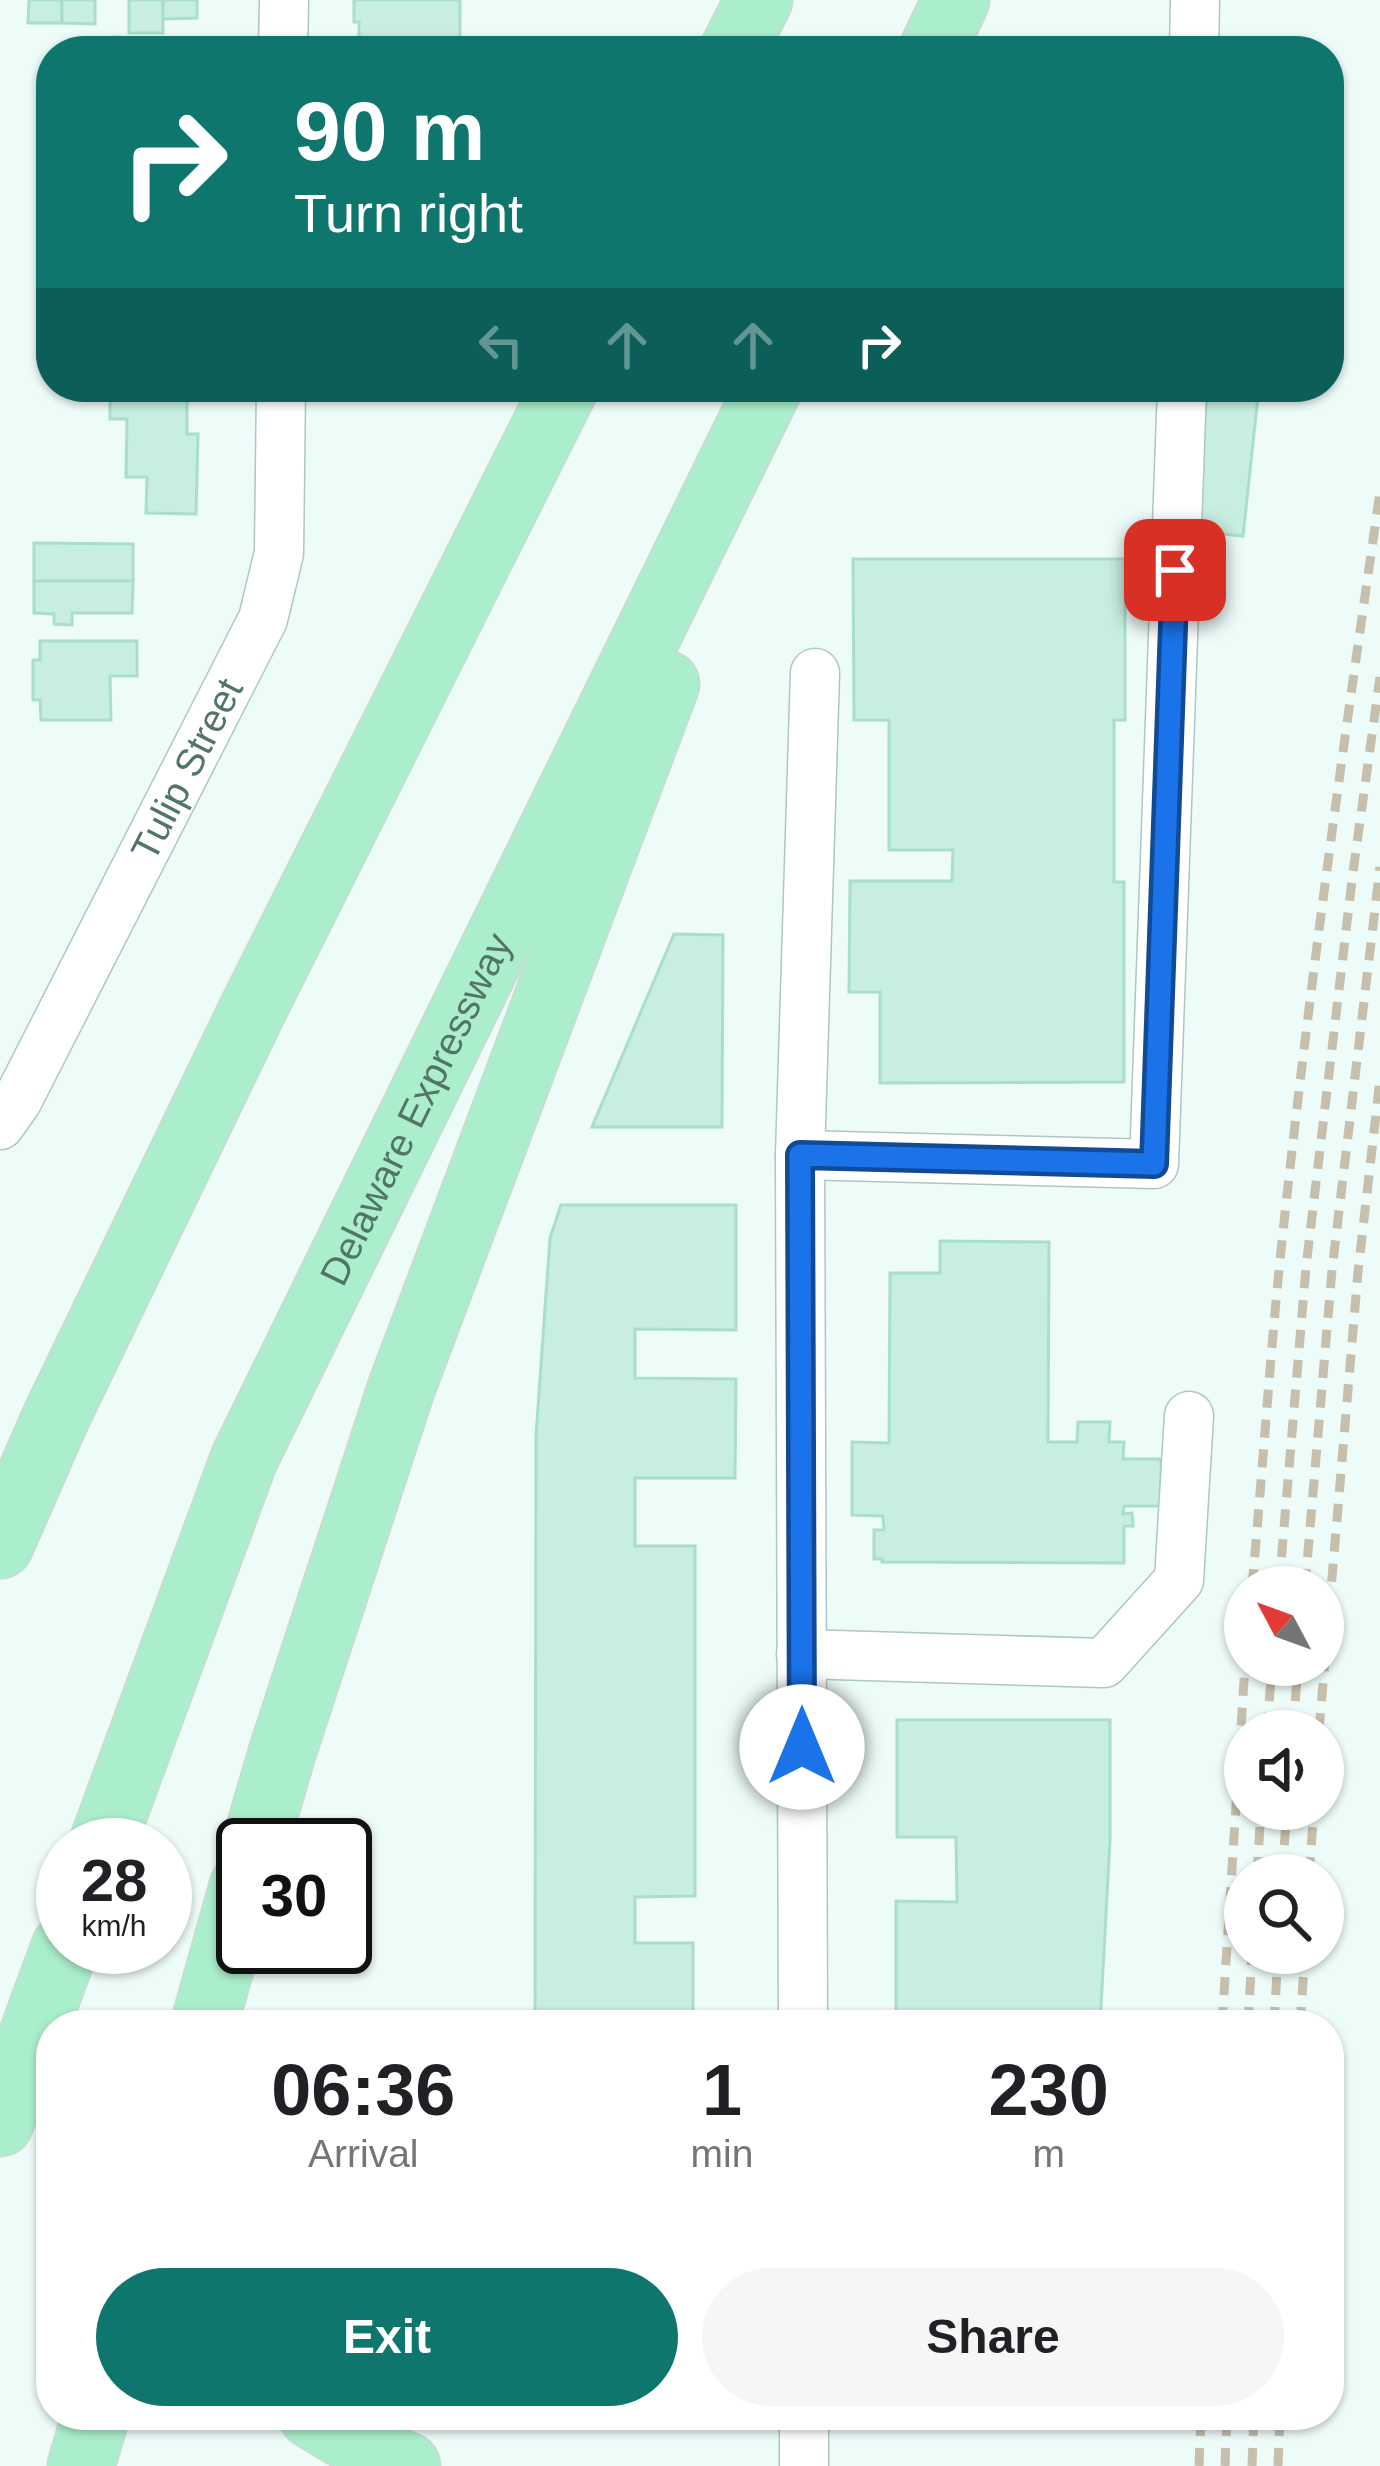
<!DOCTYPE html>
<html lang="en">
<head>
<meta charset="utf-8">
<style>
  body { margin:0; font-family:Arial,sans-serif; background:#f6f6f6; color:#202124; height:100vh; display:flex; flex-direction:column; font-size:45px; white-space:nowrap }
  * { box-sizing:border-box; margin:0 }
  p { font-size:39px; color:#757577 }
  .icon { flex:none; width:66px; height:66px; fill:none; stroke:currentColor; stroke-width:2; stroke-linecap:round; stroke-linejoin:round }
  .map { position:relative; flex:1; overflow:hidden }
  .side { position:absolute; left:36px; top:2010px; width:1308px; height:420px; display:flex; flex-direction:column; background:#fff; border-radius:48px; box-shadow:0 3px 9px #0004 }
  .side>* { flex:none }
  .hud { position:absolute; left:36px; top:36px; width:1308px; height:366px; border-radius:48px; box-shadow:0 3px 9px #0004; background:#0f766e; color:#fff; overflow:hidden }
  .needle { width:78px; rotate:311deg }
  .controls { position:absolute; left:1224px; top:1566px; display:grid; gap:24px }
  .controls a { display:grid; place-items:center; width:120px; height:120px; border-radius:50%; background:#fff; box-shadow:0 3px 9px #0004; font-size:60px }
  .speed { position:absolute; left:36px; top:1818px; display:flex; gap:24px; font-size:60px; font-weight:700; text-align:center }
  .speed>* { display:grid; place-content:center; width:156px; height:156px; border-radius:50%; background:#fff; box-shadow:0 3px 9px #0004; line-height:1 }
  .speed small { font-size:30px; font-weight:400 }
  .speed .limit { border:6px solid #111; border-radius:18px; background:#fff; color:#111 }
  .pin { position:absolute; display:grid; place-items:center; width:102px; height:102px; color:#fff; margin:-51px; border-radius:24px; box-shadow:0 6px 18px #0006 }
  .me { position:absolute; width:132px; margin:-66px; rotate:0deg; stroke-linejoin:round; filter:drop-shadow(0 0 9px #0008) }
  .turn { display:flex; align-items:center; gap:42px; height:252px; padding:0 60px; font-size:54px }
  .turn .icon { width:156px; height:156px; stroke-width:2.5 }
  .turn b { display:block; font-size:84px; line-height:102px }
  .lanes { display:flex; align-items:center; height:114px; padding:0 60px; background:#0003; justify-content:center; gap:60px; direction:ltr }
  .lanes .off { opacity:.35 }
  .eta { display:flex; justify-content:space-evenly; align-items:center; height:204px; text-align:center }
  .eta b { font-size:72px; font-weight:700; line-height:84px }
  .action { display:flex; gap:24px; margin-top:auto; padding:24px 60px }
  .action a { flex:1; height:138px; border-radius:72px; background:#0f766e; color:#fff; font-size:48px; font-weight:700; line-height:138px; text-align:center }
  .action a+a { background:#f6f6f6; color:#202124 }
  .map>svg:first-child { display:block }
  .building { fill:#c7eee0; stroke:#a9dfca; stroke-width:3 }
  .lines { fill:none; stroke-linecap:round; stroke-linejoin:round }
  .minor-casing { stroke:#adc8c0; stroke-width:51 }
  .highway-casing { stroke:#ced8d4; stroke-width:69 }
  .minor { stroke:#fff; stroke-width:48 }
  .highway { stroke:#abeecc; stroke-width:66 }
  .rail { stroke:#c5bfab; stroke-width:9; stroke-dasharray:18 12; stroke-linecap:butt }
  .route-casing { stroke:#114b97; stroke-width:30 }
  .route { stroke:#1a73e8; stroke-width:21 }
  .labels { text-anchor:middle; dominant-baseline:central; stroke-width:9; stroke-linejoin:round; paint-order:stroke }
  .street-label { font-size:39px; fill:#517566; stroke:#f3fefc }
</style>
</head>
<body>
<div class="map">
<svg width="1380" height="2466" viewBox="0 0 1380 2466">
  <rect width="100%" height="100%" fill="#edfbf9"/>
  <!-- building -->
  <g class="building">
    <polygon points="29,0 62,0 62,23 28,23"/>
    <polygon points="62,0 95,0 95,24 62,23"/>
    <rect x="129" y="0" width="34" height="33"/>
    <polygon points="163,0 197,0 197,18 163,19"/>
    <polygon points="354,0 460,0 460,51 359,51 359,22 354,22"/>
    <polygon points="114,37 131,38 134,41 133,51 114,51"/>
    <polygon points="1208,387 1259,387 1243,536 1193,531"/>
    <polygon points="126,392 187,393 187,434 198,434 196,514 146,513 147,477 126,477 127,419 110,419 110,396 126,396"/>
    <polygon points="34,543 133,544 133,581 34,581"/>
    <polygon points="853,559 1125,559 1125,720 1114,720 1114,882 1124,882 1124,1082 880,1083 880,992 849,992 850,881 952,881 953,850 889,850 889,720 854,720"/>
    <polygon points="34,581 133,581 132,613 72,613 72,625 54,624 54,614 34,613"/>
    <polygon points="40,641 137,641 137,676 110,676 111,720 41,720 40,700 33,700 33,660 40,660"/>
    <polygon points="674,934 723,935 722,1127 592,1127"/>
    <polygon points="561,1205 736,1205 736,1330 635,1329 635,1378 736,1379 735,1478 635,1478 635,1546 695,1546 695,1896 635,1897 635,1943 693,1943 693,2025 535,2025 536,1435 550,1238"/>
    <polygon points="940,1241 1049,1242 1048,1442 1077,1442 1078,1422 1110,1422 1109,1442 1124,1442 1123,1459 1161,1459 1161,1506 1124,1506 1123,1514 1132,1513 1133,1526 1124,1526 1124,1563 882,1562 882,1559 874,1559 874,1530 884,1530 883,1516 852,1515 852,1442 889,1443 890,1273 940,1273"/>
    <polygon points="897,1720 1110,1720 1110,1840 1100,2025 896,2025 896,1901 957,1902 956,1837 897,1837"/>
  </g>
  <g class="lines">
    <!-- minor casing -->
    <g class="minor-casing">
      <g id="minor">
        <polyline points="283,51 284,0"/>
        <polyline points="1194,51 1195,0"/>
        <path id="s1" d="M0,1125L17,1101L263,619L279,553L281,387"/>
        <polyline points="800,1155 1154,1164 1182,387"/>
        <polyline points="801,1654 1104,1663 1179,1580 1189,1416"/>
        <polyline points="803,2025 800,1155 815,673"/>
        <polyline points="804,2415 804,2466"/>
      </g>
    </g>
    <!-- highway casing -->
    <g class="highway-casing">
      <g id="highway">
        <polyline points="733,51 759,0"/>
        <polyline points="932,51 956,0"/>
        <polyline points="0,1545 56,1417 251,1013 565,387"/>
        <path id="s2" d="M102,1845L244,1459L769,387"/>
        <polyline points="255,1845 283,1750 401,1389 666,684"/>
        <polyline points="204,2025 243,1886"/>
        <polyline points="0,2123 65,1947"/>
        <polyline points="312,2415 373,2452 407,2466"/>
        <polyline points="81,2466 96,2415"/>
      </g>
    </g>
    <!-- minor -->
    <use href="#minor" class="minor"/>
    <!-- highway -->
    <use href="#highway" class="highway"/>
    <!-- rail -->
    <g class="rail">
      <path d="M1252,1587C1262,1478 1269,1369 1280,1260C1307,1003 1343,747 1380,492"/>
      <polyline points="1279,1587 1306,1267 1353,872 1380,677"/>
      <polyline points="1305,1587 1332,1270 1380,867"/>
      <polyline points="1267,1731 1272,1665"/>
      <polyline points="1293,1731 1298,1665"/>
      <polyline points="1319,1731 1358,1272 1380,1079"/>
      <polyline points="1257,1875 1261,1809"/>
      <polyline points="1282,1875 1287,1809"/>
      <polyline points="1309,1875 1314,1809"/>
      <polyline points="1222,2025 1245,1665"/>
      <polyline points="1248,2025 1252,1953"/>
      <polyline points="1274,2025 1278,1953"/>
      <polyline points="1300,2025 1305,1953"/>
      <polyline points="1199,2466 1201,2415"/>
      <polyline points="1225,2466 1227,2415"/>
      <polyline points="1252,2466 1254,2415"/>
      <polyline points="1278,2466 1280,2415"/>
    </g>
  </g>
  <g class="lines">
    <!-- route casing -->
    <g class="route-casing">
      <polyline id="route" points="802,1747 800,1155 1154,1164 1175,570"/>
    </g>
    <!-- route -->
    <use href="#route" class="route"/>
  </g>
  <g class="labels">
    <!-- street labels -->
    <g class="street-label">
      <text stroke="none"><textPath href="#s1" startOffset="402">Tulip Street</textPath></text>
      <text stroke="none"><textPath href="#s2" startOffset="801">Delaware Expressway</textPath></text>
    </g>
  </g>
</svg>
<div class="controls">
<a><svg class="needle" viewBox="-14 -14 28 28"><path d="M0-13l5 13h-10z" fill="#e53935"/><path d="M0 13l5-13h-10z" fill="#757577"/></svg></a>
<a><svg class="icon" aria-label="sound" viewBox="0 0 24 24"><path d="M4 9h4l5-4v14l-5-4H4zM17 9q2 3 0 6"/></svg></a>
<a><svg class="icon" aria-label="search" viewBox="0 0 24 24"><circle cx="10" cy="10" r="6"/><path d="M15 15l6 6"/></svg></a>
</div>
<div class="speed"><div>28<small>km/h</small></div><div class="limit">30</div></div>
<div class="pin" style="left:1175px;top:570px;background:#d93025"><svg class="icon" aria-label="arrive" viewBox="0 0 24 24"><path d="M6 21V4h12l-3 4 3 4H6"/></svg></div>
<svg class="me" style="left:802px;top:1747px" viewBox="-20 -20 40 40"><circle r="19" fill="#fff"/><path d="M0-13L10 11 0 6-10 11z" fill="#1a73e8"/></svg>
<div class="hud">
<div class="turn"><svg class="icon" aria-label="right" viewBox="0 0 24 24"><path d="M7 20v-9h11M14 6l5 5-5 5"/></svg><div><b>90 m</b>Turn right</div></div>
<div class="lanes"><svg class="icon off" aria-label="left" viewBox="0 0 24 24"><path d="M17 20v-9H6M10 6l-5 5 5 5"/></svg><svg class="icon off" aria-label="ahead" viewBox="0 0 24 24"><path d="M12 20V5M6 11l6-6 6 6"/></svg><svg class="icon off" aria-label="ahead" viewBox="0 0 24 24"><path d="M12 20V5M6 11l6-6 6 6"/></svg><svg class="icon" aria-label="right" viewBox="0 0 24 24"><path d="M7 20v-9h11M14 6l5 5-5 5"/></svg></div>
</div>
<section class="side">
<div class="eta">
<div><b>06:36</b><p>Arrival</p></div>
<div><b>1</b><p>min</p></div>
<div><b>230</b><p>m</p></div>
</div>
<div class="action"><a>Exit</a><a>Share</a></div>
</section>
</div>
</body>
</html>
